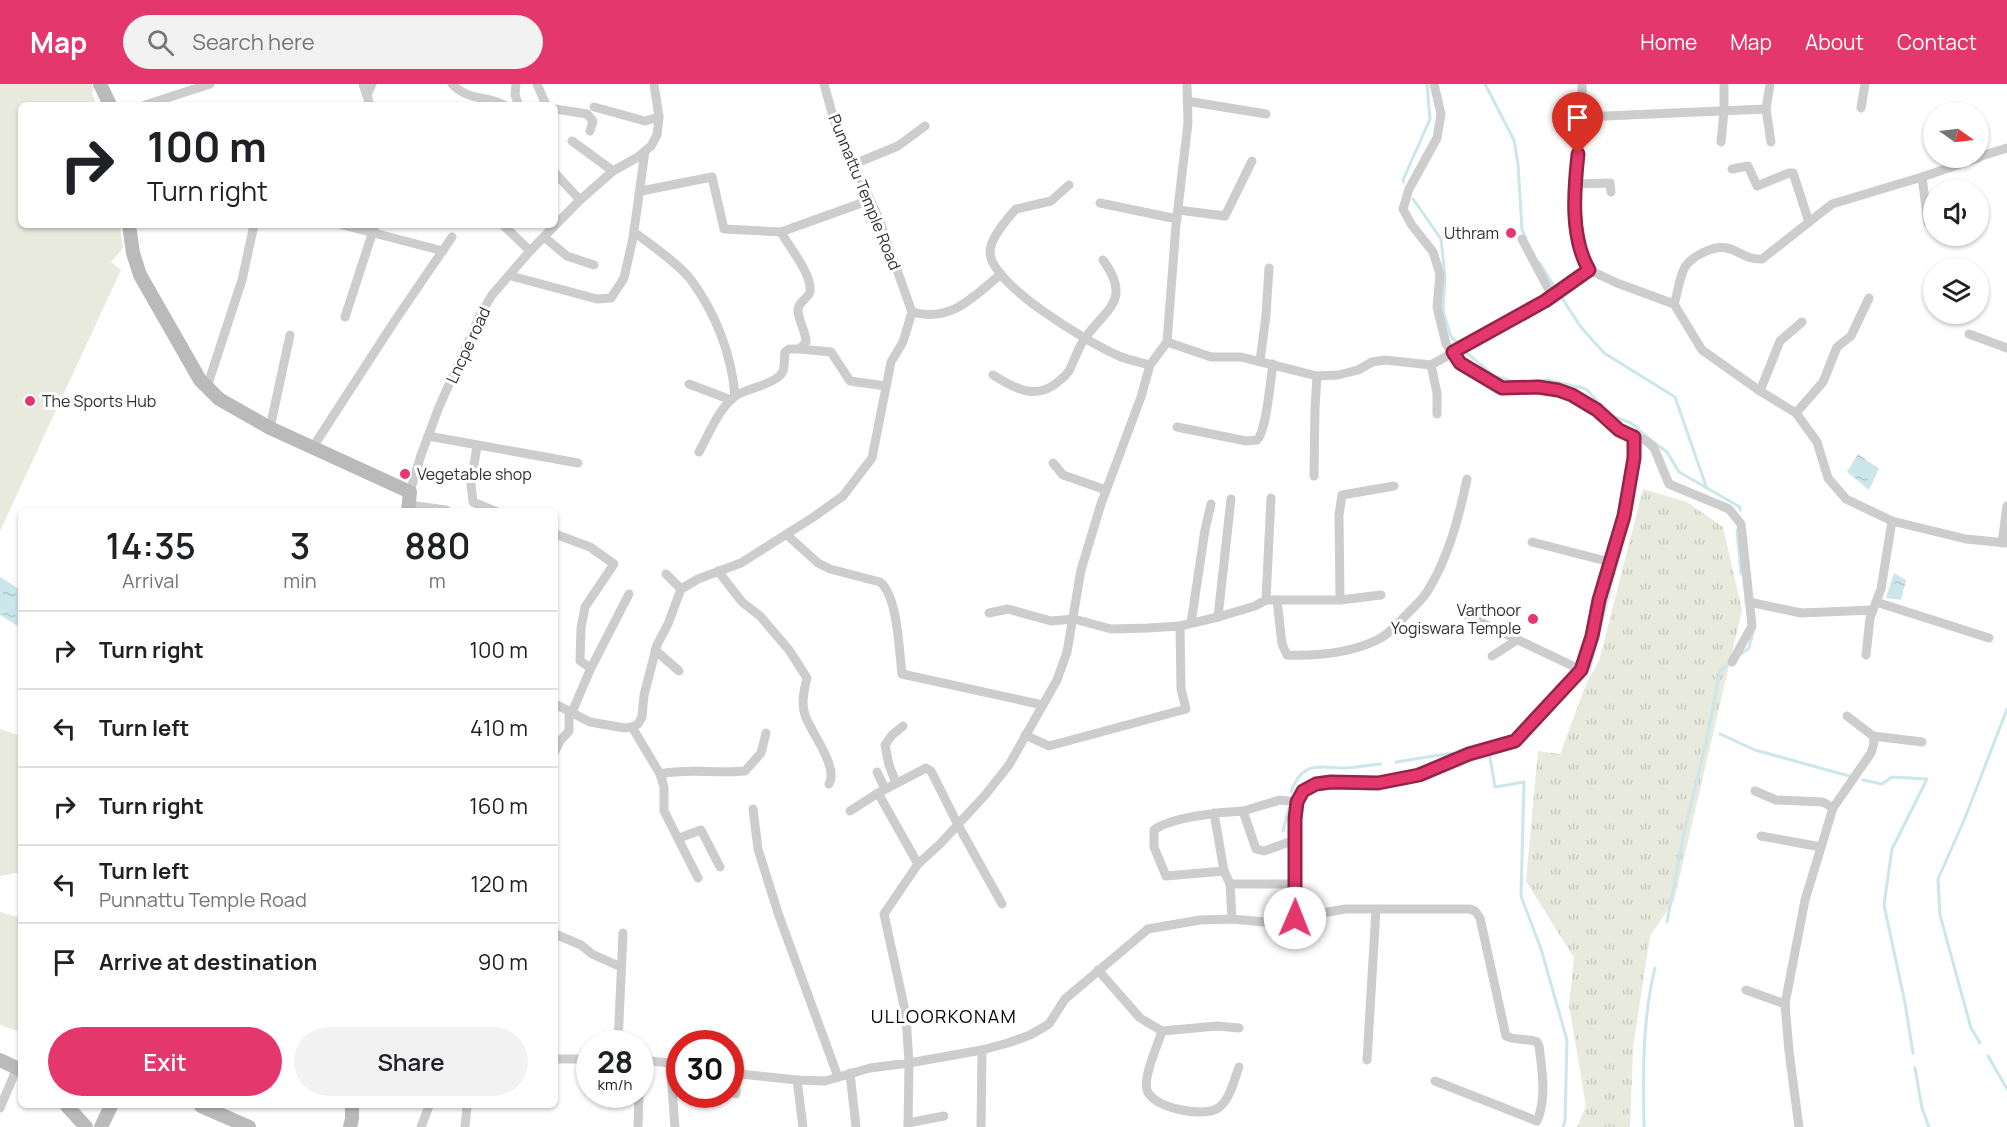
<!DOCTYPE html>
<html lang="en">
<head>
<meta charset="utf-8">
<style>
  body { margin:0; font-family:Manrope,sans-serif; background:#f2f2f2; color:#202124; height:100vh; display:flex; flex-direction:column; font-size:22px; white-space:nowrap }
  * { box-sizing:border-box; margin:0 }
  p { font-size:20px; color:#757577 }
  .icon { flex:none; width:33px; height:33px; fill:none; stroke:currentColor; stroke-width:2; stroke-linecap:round; stroke-linejoin:round }
  .map { position:relative; flex:1; overflow:hidden }
  .side { position:absolute; left:18px; top:424px; width:540px; height:600px; display:flex; flex-direction:column; background:#fff; border-radius:9px; box-shadow:0 2px 4px #0004 }
  .side>* { flex:none }
  .top-card { position:absolute; left:18px; top:18px; width:540px; height:126px; border-radius:9px; box-shadow:0 2px 4px #0004; background:#fff; color:#202124; overflow:hidden }
  .needle { width:39px; rotate:104deg }
  .controls { position:absolute; left:1923px; top:18px; display:grid; gap:12px }
  .controls a { display:grid; place-items:center; width:66px; height:66px; border-radius:50%; background:#fff; box-shadow:0 2px 4px #0004; font-size:30px }
  .speed { position:absolute; left:576px; top:946px; display:flex; gap:12px; font-size:30px; font-weight:700; text-align:center }
  .speed>* { display:grid; place-content:center; width:78px; height:78px; border-radius:50%; background:#fff; box-shadow:0 2px 4px #0004; line-height:1 }
  .speed small { font-size:15px; font-weight:400 }
  .speed .limit { border:9px solid #d22; background:#fff; color:#111 }
  .pin { position:absolute; display:grid; place-items:center; width:51px; height:51px; color:#fff; margin:-62px -26px; border-radius:50% 50% 50% 0; rotate:-45deg; box-shadow:0 0 6px #0007 }
  .pin .icon { rotate:45deg }
  .me { position:absolute; width:66px; margin:-33px; rotate:1deg; stroke-linejoin:round; filter:drop-shadow(0 0 4px #0008) }
  .turn { display:flex; align-items:center; gap:21px; height:126px; padding:0 30px; font-size:27px }
  .turn .icon { width:78px; height:78px; stroke-width:2.5 }
  .turn b { display:block; font-size:42px; line-height:51px }
  .eta { display:flex; justify-content:space-evenly; align-items:center; height:102px; text-align:center }
  .eta b { font-size:36px; font-weight:600; line-height:42px }
  .action { display:flex; gap:12px; margin-top:auto; padding:12px 30px }
  .action a { flex:1; height:69px; border-radius:36px; background:#e3376e; color:#fff; font-size:24px; font-weight:600; line-height:69px; text-align:center }
  .action a+a { background:#f2f2f2; color:#202124 }
  ul { padding:0; list-style:none }
  li { display:flex; align-items:center; gap:18px; height:78px; padding:0 30px; border-top:2px solid #e0e0e0 }
  li div { flex:1 }
  li b { display:block; font-size:22px }
  li em { font-style:normal }
  header { display:flex; align-items:center; gap:36px; box-sizing:border-box; height:84px; padding:0 30px; background:#e3376e; color:#fff }
  header strong { font-size:28px }
  nav { display:flex; gap:33px; margin-inline-start:auto; font-size:21px }
  .search { width:420px; height:54px; background:#f2f2f2; display:flex; align-items:center; gap:15px; box-sizing:border-box; padding:0 21px; border-radius:33px; color:#757577; font-size:22px }
  .map>svg:first-child { display:block }
  .grass { fill:url(#grass-tufts) }
  .park { fill:#e7eadc }
  .water { fill:url(#water-ripples) }
  .lines { fill:none; stroke-linecap:round; stroke-linejoin:round }
  .stream { stroke:#cbe7ec; stroke-width:3 }
  .street { stroke:#cdcdcd; stroke-width:9 }
  .secondary { stroke:#bababa; stroke-width:14 }
  .route-casing { stroke:#942448; stroke-width:15 }
  .route { stroke:#e3376e; stroke-width:10 }
  .poi-dot { fill:#e3376e; stroke:#fff; stroke-width:2 }
  .labels { text-anchor:middle; dominant-baseline:central; stroke-width:6; stroke-linejoin:round; paint-order:stroke }
  .street-label { font-size:16px; fill:#303030; stroke:#fff }
  .poi-label { font-size:16px; fill:#303030; stroke:#fff; text-anchor:end }
  .neighbourhood-label { font-size:18px; letter-spacing:1.5px; fill:#000; stroke:#fff }
</style>
</head>
<body>
<header>
<strong>Map</strong>
<div class="search"><svg class="icon" aria-label="search" viewBox="0 0 24 24"><circle cx="10" cy="10" r="6"/><path d="M15 15l6 6"/></svg>Search here</div>
<nav><a>Home</a><a>Map</a><a>About</a><a>Contact</a></nav>
</header>
<div class="map">
<svg width="2007" height="1043" viewBox="0 0 2007 1043">
  <defs>
    <pattern id="grass-tufts" width="24" height="20" patternUnits="userSpaceOnUse" patternTransform="scale(1.5)"><rect width="24" height="20" fill="#e7eadc"/><path d="M3 7l-1-3M5 7V3M7 7l1-3M15 17l-1-3M17 17v-4M19 17l1-3" fill="none" stroke="#c6c9bd"/></pattern>
    <pattern id="water-ripples" width="26" height="14" patternUnits="userSpaceOnUse" patternTransform="scale(1.5)"><rect width="26" height="14" fill="#cbe7ec"/><path d="M2 4q2-2 4 0t4 0M15 11q2-2 4 0t4 0" fill="none" stroke="#afc6cb"/></pattern>
  </defs>
  <rect width="100%" height="100%" fill="#fff"/>
  <!-- grass -->
  <polygon class="grass" points="1643,405 1687,418 1723,443 1742,526 1674,817 1650,852 1633,964 1630,1043 1577,1043 1586,1022 1569,921 1574,874 1526,797 1538,667 1560,670 1587,598 1599,577"/>
  <!-- park -->
  <g class="park">
    <polygon points="0,0 92,0 94,3 92,9 96,21 21,21 21,141 120,141 123,164 111,178 121,186 0,447"/>
    <polygon points="0,645 21,652 21,788 0,792"/>
    <polygon points="0,828 21,834 21,948 0,941"/>
  </g>
  <!-- water -->
  <g class="water">
    <polygon points="1858,370 1879,385 1869,406 1847,388"/>
    <polygon points="1894,489 1906,496 1901,516 1886,514"/>
    <polygon points="0,493 21,506 21,544 0,531"/>
  </g>
  <g class="lines">
    <!-- stream -->
    <g class="stream">
      <polyline points="1485,0 1514,56 1518,80 1522,146 1526,154"/>
      <polyline points="1404,98 1403,96 1430,35 1427,0"/>
      <polyline points="1413,115 1441,155 1445,193 1443,227 1451,253 1457,258"/>
      <polyline points="1539,178 1554,202"/>
      <polyline points="1562,214 1580,242 1604,269 1675,313 1706,402"/>
      <polyline points="1467,269 1494,292 1519,299 1548,296 1586,305 1610,331 1631,339 1647,353"/>
      <polyline points="1652,357 1667,368 1679,388 1740,423 1740,426"/>
      <polyline points="1737,446 1741,490"/>
      <polyline points="1741,570 1749,564 1753,548"/>
      <polyline points="1720,650 1755,666 1849,692"/>
      <polyline points="1527,651 1590,584 1630,428 1640,367 1638,360"/>
      <polyline points="1491,667 1489,668 1495,703 1524,698 1521,812 1541,865 1567,956 1565,1037 1563,1043"/>
      <polyline points="1396,678 1453,669"/>
      <polyline points="1863,696 1882,700 1892,693 1927,695 1892,765 1884,821 1905,919 1913,969"/>
      <path d="M1291,708C1303,675 1320,684 1347,684C1358,683 1370,681 1381,680"/>
      <polyline points="1283,747 1289,724"/>
      <polyline points="1667,838 1684,749 1706,659 1720,587 1731,578"/>
      <polyline points="1980,959 1971,944 1940,831 1938,795 1965,734 2007,625"/>
      <polyline points="1988,972 2007,1005"/>
      <polyline points="1915,984 1922,1024 1929,1043"/>
      <path d="M1644,1043C1643,989 1642,937 1655,884"/>
    </g>
    <!-- street -->
    <g class="street">
      <polyline points="363,0 370,21"/>
      <path d="M452,0C468,17 485,11 504,21"/>
      <polyline points="516,0 515,11 518,19"/>
      <polyline points="537,0 546,21"/>
      <polyline points="1434,0 1441,30 1437,54 1409,105 1403,125 1411,140 1433,168 1440,190 1437,223 1446,260 1460,279 1502,304 1538,303 1558,306 1572,311 1597,326 1619,347 1647,357 1654,364 1669,400 1729,425 1741,440 1752,542 1732,578"/>
      <polyline points="1582,0 1583,33 1576,90 1575,126 1581,173 1589,186 1617,199 1674,220 1702,266 1760,307 1796,329 1817,358 1828,394 1846,415 1892,437 1966,455 2007,459"/>
      <polyline points="1770,0 1766,25 1771,58"/>
      <polyline points="367,11 372,0"/>
      <polyline points="1187,17 1266,30"/>
      <polyline points="145,21 210,0"/>
      <polyline points="594,23 645,37 659,33"/>
      <polyline points="1861,24 1865,0"/>
      <polyline points="555,25 587,30 593,37 590,47"/>
      <polyline points="1583,33 1766,25"/>
      <polyline points="572,57 613,87"/>
      <polyline points="1721,58 1724,27 1724,0"/>
      <polyline points="1978,73 2007,64"/>
      <polyline points="854,80 898,62 925,42"/>
      <polyline points="1732,85 1748,82 1757,102 1789,89 1793,89 1809,138"/>
      <polyline points="555,89 580,116"/>
      <polyline points="1922,93 1928,139 1934,141"/>
      <polyline points="1575,100 1610,99 1611,108"/>
      <path d="M1069,101L1051,117L1016,125C1007,135 990,154 990,168C990,201 1091,260 1119,272C1129,276 1140,278 1150,281"/>
      <polyline points="641,107 712,93 724,145 781,148 870,116"/>
      <polyline points="1100,119 1177,135"/>
      <polyline points="1178,126 1225,132 1252,77"/>
      <polyline points="343,141 443,167"/>
      <polyline points="503,141 530,167"/>
      <path d="M634,148C651,161 679,180 691,196C715,228 732,271 735,312"/>
      <polyline points="544,153 567,172 594,181"/>
      <polyline points="1522,155 1552,212"/>
      <polyline points="511,192 597,215 611,214 624,194 633,154 645,67"/>
      <path d="M1674,220C1678,209 1679,193 1685,183C1692,172 1714,161 1727,164C1740,167 1746,176 1762,175L1832,120L1922,93L1978,74"/>
      <path d="M912,228C951,239 973,213 1001,190"/>
      <polyline points="345,233 375,141"/>
      <polyline points="1969,250 2007,264"/>
      <polyline points="1167,258 1176,141 1188,39 1187,0"/>
      <polyline points="800,265 831,268 850,297 886,302"/>
      <polyline points="1260,277 1266,231 1269,184"/>
      <polyline points="1431,281 1437,309 1437,330"/>
      <path d="M993,291C1015,305 1037,317 1059,297C1063,294 1066,291 1069,287C1074,277 1078,264 1085,254C1107,224 1132,216 1103,176"/>
      <polyline points="689,300 731,316"/>
      <polyline points="207,303 242,196 254,141"/>
      <polyline points="1760,307 1780,257 1802,238"/>
      <polyline points="1796,329 1823,298 1837,263 1851,252 1869,214"/>
      <path d="M1177,343L1246,357L1257,356C1267,346 1270,297 1273,280"/>
      <polyline points="270,344 290,251"/>
      <polyline points="428,352 578,379"/>
      <polyline points="477,362 471,400 473,418 497,428"/>
      <polyline points="313,363 394,238 452,153"/>
      <path d="M699,368C709,350 718,326 734,313C745,304 777,301 783,287C785,281 784,274 785,268L789,265H800L806,258C806,247 798,237 798,226C798,217 809,215 810,207C812,190 789,163 781,148"/>
      <polyline points="1053,379 1063,391 1106,406"/>
      <polyline points="1314,392 1315,324 1317,292"/>
      <polyline points="410,408 421,371 439,323 480,231 492,211 530,167 580,116 613,87 638,73 651,62 657,51 659,33 654,0"/>
      <polyline points="409,421 446,426"/>
      <polyline points="555,450 590,463 614,480 585,523 581,544 580,577 591,584"/>
      <path d="M787,451L818,479L830,485L880,498C898,512 899,568 902,590L1043,621"/>
      <polyline points="1532,458 1610,478"/>
      <polyline points="2002,459 2007,422"/>
      <path d="M718,487L742,518L760,532L789,566L807,594C804,606 801,619 805,631C811,649 839,683 829,700"/>
      <polyline points="666,490 681,505"/>
      <polyline points="1266,516 1271,414"/>
      <path d="M1277,516L1282,560L1287,571C1317,572 1350,569 1377,556C1388,551 1397,541 1405,532C1413,524 1421,517 1427,508C1448,475 1459,433 1467,395"/>
      <polyline points="1340,516 1339,431 1342,411 1394,402"/>
      <polyline points="1749,518 1801,529 1873,526"/>
      <polyline points="1876,518 1989,554"/>
      <polyline points="989,529 1008,525 1051,537 1074,535 1111,545 1148,544 1180,542 1218,533 1255,522 1266,516 1340,516 1381,511"/>
      <polyline points="1464,530 1581,586"/>
      <polyline points="1218,533 1231,415"/>
      <polyline points="1191,539 1205,446 1211,420"/>
      <polyline points="655,566 679,587"/>
      <polyline points="1866,571 1870,534 1881,505 1892,437"/>
      <polyline points="1492,572 1517,556"/>
      <polyline points="555,620 590,638 625,644 632,643 638,640 642,633 644,611 657,561 668,540 681,505 698,495 741,479 812,434 843,412 872,374 891,278 903,258 912,228 879,135 834,36 824,0"/>
      <polyline points="572,628 591,584 629,510"/>
      <polyline points="632,643 660,690 664,703 664,727 698,794"/>
      <polyline points="1025,651 1049,662 1186,625 1181,605 1180,542"/>
      <polyline points="1873,652 1922,658"/>
      <polyline points="555,667 560,657 569,647 569,627"/>
      <polyline points="877,688 885,705"/>
      <path d="M660,690C688,684 716,690 745,687L761,669L766,649"/>
      <polyline points="896,699 889,681 885,661 892,651 903,642"/>
      <polyline points="1755,707 1776,716 1823,718 1833,724"/>
      <polyline points="878,709 918,780"/>
      <polyline points="753,725 758,765 778,829 838,993"/>
      <polyline points="850,727 878,709 926,684 931,687 958,741 1002,820"/>
      <polyline points="1243,727 1280,716 1297,718"/>
      <polyline points="1214,729 1224,787 1230,800 1232,835"/>
      <polyline points="1761,752 1821,763"/>
      <polyline points="679,754 701,746 720,783"/>
      <path d="M1224,787L1166,792L1154,763V746C1171,733 1221,728 1243,727L1256,765L1264,767L1295,756"/>
      <polyline points="1230,800 1295,800"/>
      <path d="M1295,834L1345,825H1470L1475,827L1480,834L1506,952C1516,957 1527,954 1537,958L1539,962C1542,986 1547,1014 1537,1037L1435,997"/>
      <polyline points="555,850 581,861 592,870 621,883"/>
      <polyline points="1098,886 1140,934 1162,947 1217,942 1239,944"/>
      <polyline points="1746,906 1785,920"/>
      <path d="M1162,947C1158,961 1143,992 1147,1006C1152,1024 1204,1034 1218,1024C1230,1016 1234,996 1239,983"/>
      <polyline points="618,960 623,849"/>
      <polyline points="555,975 590,975"/>
      <polyline points="640,976 680,980"/>
      <polyline points="1367,976 1376,826"/>
      <polyline points="670,978 675,1043"/>
      <polyline points="730,989 797,996 825,997 870,984 909,979 906,931 884,830 918,780 940,760 986,710 1009,681 1057,596 1067,568 1081,486 1101,420 1141,313 1150,281 1167,258 1211,273 1241,273 1317,292 1338,291 1358,286 1372,278 1385,276 1431,281 1545,217 1589,186"/>
      <polyline points="850,989 856,1043"/>
      <polyline points="640,995 642,976"/>
      <polyline points="797,996 803,1043"/>
      <polyline points="736,1010 736,989"/>
      <polyline points="0,1024 17,984"/>
      <polyline points="908,1039 944,1032"/>
      <polyline points="421,1043 429,1022"/>
      <polyline points="465,1043 467,1022"/>
      <polyline points="638,1043 639,1011"/>
      <polyline points="908,1043 909,979 982,966 1008,959 1030,951 1049,940 1065,915 1148,845 1200,836 1232,835 1264,838 1279,838 1295,834 1295,735 1297,718 1303,707 1316,700 1331,698 1378,699 1419,691 1469,670 1515,657 1581,586 1592,552 1599,516 1624,432 1634,374 1634,353"/>
      <polyline points="981,1043 982,966"/>
      <polyline points="1799,1043 1789,967 1785,920 1805,816 1833,724 1871,669 1874,659 1873,652 1847,632"/>
    </g>
    <!-- secondary -->
    <g class="secondary">
      <polyline points="100,0 110,21"/>
      <polyline points="129,141 133,169 140,191 200,296 219,315 270,344 410,408 408,428"/>
      <polyline points="0,976 21,986"/>
      <polyline points="67,1022 86,1043"/>
      <polyline points="201,1022 249,1043"/>
      <polyline points="101,1043 111,1022"/>
      <polyline points="350,1043 352,1035 352,1022"/>
    </g>
  </g>
  <g class="lines">
    <!-- route casing -->
    <g class="route-casing">
      <path id="route" d="M1295,834V735L1297,718L1303,707L1316,700L1331,698L1378,699L1419,691L1469,670L1515,657L1581,586L1592,552L1599,516L1624,432L1634,374V353L1619,346L1597,326L1572,311L1558,306L1538,303L1502,304L1460,279L1453,268L1545,217L1589,186C1570,153 1574,107 1578,70"/>
    </g>
    <!-- route -->
    <use href="#route" class="route"/>
  </g>
  <!-- markers -->
  <g class="poi-dot">
    <circle cx="1511" cy="149" r="6"/>
    <circle cx="30" cy="317" r="6"/>
    <circle cx="405" cy="390" r="6"/>
    <circle cx="1533" cy="535" r="6"/>
  </g>
  <g class="labels">
    <!-- street labels -->
    <g class="street-label">
      <text transform="translate(865 108) rotate(68)">Punnattu Temple Road</text>
      <text transform="translate(468 261) rotate(-65)">Lncpe road</text>
    </g>
    <!-- poi labels -->
    <g class="poi-label">
      <text x="1499" y="149">Uthram</text>
      <text x="42" y="317" text-anchor="start">The Sports Hub</text>
      <text x="417" y="390" text-anchor="start">Vegetable shop</text>
      <text x="1521" y="526">Varthoor<tspan x="1521" dy="18">Yogiswara Temple</tspan></text>
    </g>
    <!-- neighbourhood labels -->
    <g class="neighbourhood-label">
      <text x="944" y="932">ULLOORKONAM</text>
    </g>
  </g>
</svg>
<div class="controls">
<a><svg class="needle" viewBox="-14 -14 28 28"><path d="M0-13l5 13h-10z" fill="#e53935"/><path d="M0 13l5-13h-10z" fill="#757577"/></svg></a>
<a><svg class="icon" aria-label="sound" viewBox="0 0 24 24"><path d="M4 9h4l5-4v14l-5-4H4zM17 9q2 3 0 6"/></svg></a>
<a><svg class="icon" aria-label="layers" viewBox="0 0 24 24"><path d="M12 4l9 5-9 5-9-5zM3 14l9 5 9-5"/></svg></a>
</div>
<div class="speed"><div>28<small>km/h</small></div><div class="limit">30</div></div>
<div class="pin" style="left:1578px;top:70px;background:#d93025"><svg class="icon" aria-label="arrive" viewBox="0 0 24 24"><path d="M6 21V4h12l-3 4 3 4H6"/></svg></div>
<svg class="me" style="left:1295px;top:834px" viewBox="-20 -20 40 40"><circle r="19" fill="#fff"/><path d="M0-13L10 11 0 6-10 11z" fill="#e3376e"/></svg>
<div class="top-card">
<div class="turn"><svg class="icon" aria-label="right" viewBox="0 0 24 24"><path d="M7 20v-9h11M14 6l5 5-5 5"/></svg><div><b>100 m</b>Turn right</div></div>
</div>
<section class="side">
<div class="eta">
<div><b>14:35</b><p>Arrival</p></div>
<div><b>3</b><p>min</p></div>
<div><b>880</b><p>m</p></div>
</div>
<ul>
<li><svg class="icon" aria-label="right" viewBox="0 0 24 24"><path d="M7 20v-9h11M14 6l5 5-5 5"/></svg><div><b>Turn right</b></div><em>100 m</em></li>
<li><svg class="icon" aria-label="left" viewBox="0 0 24 24"><path d="M17 20v-9H6M10 6l-5 5 5 5"/></svg><div><b>Turn left</b></div><em>410 m</em></li>
<li><svg class="icon" aria-label="right" viewBox="0 0 24 24"><path d="M7 20v-9h11M14 6l5 5-5 5"/></svg><div><b>Turn right</b></div><em>160 m</em></li>
<li><svg class="icon" aria-label="left" viewBox="0 0 24 24"><path d="M17 20v-9H6M10 6l-5 5 5 5"/></svg><div><b>Turn left</b><p>Punnattu Temple Road</p></div><em>120 m</em></li>
<li><svg class="icon" aria-label="arrive" viewBox="0 0 24 24"><path d="M6 21V4h12l-3 4 3 4H6"/></svg><div><b>Arrive at destination</b></div><em>90 m</em></li>
</ul>
<div class="action"><a>Exit</a><a>Share</a></div>
</section>
</div>
</body>
</html>
